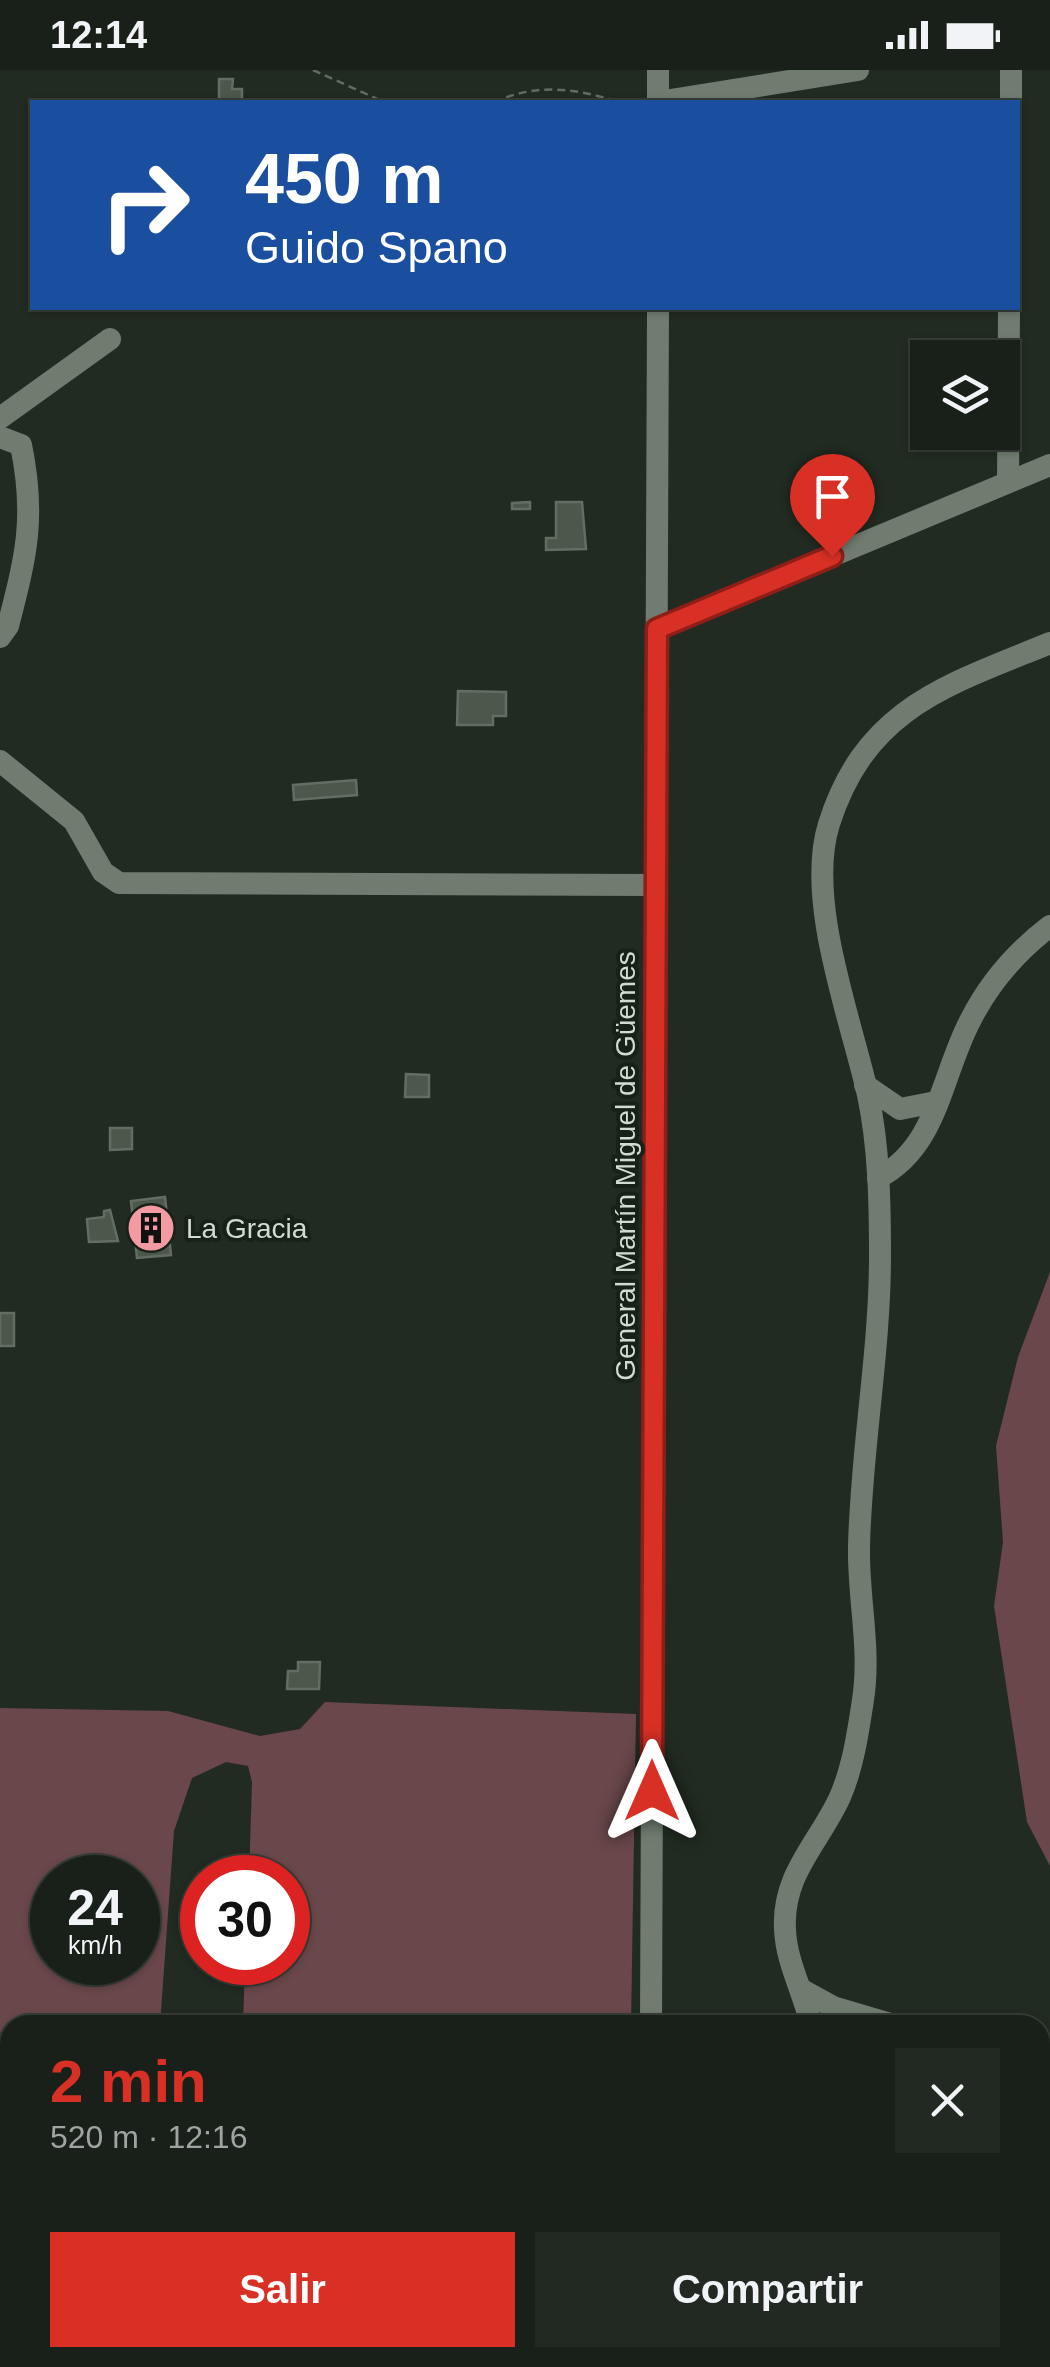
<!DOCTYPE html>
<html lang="es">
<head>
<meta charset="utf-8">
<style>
  body { margin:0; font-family:Arial,sans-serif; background:#222822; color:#f1f3f6; height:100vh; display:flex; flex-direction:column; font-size:38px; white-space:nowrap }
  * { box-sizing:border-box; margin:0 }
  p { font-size:32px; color:#9fa3a2 }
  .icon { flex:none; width:55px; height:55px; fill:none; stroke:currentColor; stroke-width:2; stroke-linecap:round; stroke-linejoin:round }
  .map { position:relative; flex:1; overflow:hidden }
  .details { position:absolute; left:0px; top:1945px; width:1050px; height:352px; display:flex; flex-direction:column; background:#192019; border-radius:30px 30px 0 0; box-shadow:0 2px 8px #0004,0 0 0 2px #373e38 }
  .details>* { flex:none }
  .banner { position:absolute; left:30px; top:30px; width:990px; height:210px; border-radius:0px; box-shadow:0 2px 8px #0004,0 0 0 2px #373e38; background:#1a4fa0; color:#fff; overflow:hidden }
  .controls { position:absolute; left:910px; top:270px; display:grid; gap:20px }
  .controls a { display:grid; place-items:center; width:110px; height:110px; border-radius:0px; background:#192019; box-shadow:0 2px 8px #0004,0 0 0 2px #373e38; font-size:50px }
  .speed { position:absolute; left:30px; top:1785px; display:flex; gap:20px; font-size:50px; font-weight:700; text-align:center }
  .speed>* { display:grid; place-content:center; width:130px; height:130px; border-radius:50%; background:#192019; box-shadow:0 2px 8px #0004,0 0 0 2px #373e38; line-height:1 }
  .speed small { font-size:25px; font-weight:400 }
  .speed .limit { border:15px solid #d22; background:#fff; color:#111 }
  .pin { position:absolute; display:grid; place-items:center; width:85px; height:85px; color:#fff; margin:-102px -42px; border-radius:50% 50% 50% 0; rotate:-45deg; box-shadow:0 0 10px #0007 }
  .pin .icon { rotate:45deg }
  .me { position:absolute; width:110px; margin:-55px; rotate:0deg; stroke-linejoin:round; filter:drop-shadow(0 0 8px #0008) }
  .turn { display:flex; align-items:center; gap:35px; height:210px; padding:0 50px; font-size:45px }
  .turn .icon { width:130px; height:130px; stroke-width:2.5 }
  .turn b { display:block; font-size:70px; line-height:85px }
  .round { display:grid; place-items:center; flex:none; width:105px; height:105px; border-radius:0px; background:#222822 }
  .overview { display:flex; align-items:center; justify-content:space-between; height:170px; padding:0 50px }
  h1 { font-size:60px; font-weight:800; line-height:75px; color:#d93025 }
  .cta { display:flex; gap:20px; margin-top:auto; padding:20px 50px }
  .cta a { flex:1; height:115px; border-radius:0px; background:#d93025; color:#fff; font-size:40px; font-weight:800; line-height:115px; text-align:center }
  .cta a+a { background:#222822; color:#f1f3f6 }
  .status { display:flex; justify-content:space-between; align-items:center; height:70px; padding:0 50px; background:#192019; direction:ltr }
  .status svg { height:28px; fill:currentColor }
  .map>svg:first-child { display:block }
  .green { fill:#69474a; fill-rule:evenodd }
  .building { fill:#4c584c; stroke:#616e61; stroke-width:2.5 }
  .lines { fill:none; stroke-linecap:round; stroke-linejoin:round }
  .path { stroke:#636c63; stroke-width:2.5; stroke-dasharray:8 5; stroke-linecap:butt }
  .minor { stroke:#707c6f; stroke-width:22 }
  .route-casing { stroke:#8d1f18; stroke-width:25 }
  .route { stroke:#d93025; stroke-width:18 }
  .labels { text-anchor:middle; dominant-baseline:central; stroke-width:8; stroke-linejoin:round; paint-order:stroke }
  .street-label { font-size:28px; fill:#d3dad3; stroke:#172217 }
  .poi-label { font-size:28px; fill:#d3dad3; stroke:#172217; text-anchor:start }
</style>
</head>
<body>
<div class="status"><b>12:14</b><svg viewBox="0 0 49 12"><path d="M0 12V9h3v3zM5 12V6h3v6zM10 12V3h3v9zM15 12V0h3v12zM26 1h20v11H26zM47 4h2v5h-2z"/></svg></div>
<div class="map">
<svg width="1050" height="2297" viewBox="0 0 1050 2297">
  <rect width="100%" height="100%" fill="#212b21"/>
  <!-- green -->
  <g class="green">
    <polygon points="1050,1202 1050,1796 1027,1752 994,1536 1003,1472 996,1376 1018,1287"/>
    <path d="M325,1632L636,1644L631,1955H243L245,1893L288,1892V1808L249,1807L252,1712L248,1696L226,1692L192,1708L174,1761L160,1955H10V2031H0V1638L168,1641L260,1666L300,1659ZM52,1808H138V1892H52Z"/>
    <polygon points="101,2288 445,2288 448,2297 98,2297"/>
    <polygon points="491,2288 641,2288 641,2297 488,2297"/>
  </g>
  <!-- building -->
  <g class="building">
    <polygon points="219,9 233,9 232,19 242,19 242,32 219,32"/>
    <polygon points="530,432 530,439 512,439 512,433"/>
    <polygon points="556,432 582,432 586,479 546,480 546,468 556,468"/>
    <polygon points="458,621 506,622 506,646 493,646 493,655 457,655"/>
    <polygon points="356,710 357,725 294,730 293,715"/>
    <polygon points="406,1004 429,1005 429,1027 405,1027"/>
    <polygon points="110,1058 132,1058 132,1079 110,1080"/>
    <polygon points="165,1127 171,1185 137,1188 131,1131"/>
    <polygon points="110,1140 118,1171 89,1172 87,1149 104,1147 104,1141"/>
    <rect x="0" y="1243" width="14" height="33"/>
    <polygon points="298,1592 320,1592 319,1619 287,1619 288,1601 298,1601"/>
  </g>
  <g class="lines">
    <!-- path -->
    <g class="path">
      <polyline points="313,0 384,32"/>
      <path d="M494,32C538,13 574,18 619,32"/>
    </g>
    <!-- minor -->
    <g class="minor">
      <polyline points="658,0 658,32"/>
      <polyline points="658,32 858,0"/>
      <polyline points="1011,32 1011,0"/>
      <polyline points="0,348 110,269"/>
      <path d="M0,367L21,375C36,448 26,486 8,556L0,567"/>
      <polyline points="1008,412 1009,238"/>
      <polyline points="657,559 1050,395"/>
      <polyline points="0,691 74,751 103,802 119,813 656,815"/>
      <polyline points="865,1015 900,1039 936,1032"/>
      <path d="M878,1108C938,1077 941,1006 970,951C989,913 1016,882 1050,856"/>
      <polyline points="802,1920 833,1937 894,1955"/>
      <polyline points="651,1955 658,238"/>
      <path d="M811,1955C804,1923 786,1892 785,1859C782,1804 819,1773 840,1727C853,1697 858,1663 863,1630C871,1578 858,1529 859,1477C861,1380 880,1283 880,1186C880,1132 879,1077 868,1025C851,949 805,830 829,754C866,637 948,615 1050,573"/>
      <polyline points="650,2297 650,2288"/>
      <polyline points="799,2297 803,2288"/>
    </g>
  </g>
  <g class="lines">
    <!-- route casing -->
    <g class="route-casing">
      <polyline id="route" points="652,1721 657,559 832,486"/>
    </g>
    <!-- route -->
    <use href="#route" class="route"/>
  </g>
  <!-- icons -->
  <defs>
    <g id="building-disc" transform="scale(2.5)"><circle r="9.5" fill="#f49aa3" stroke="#172217"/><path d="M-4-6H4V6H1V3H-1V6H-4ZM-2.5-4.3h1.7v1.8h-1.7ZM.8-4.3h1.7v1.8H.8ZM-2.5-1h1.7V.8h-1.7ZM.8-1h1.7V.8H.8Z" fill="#111"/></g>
  </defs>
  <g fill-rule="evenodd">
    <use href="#building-disc" x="151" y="1158"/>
  </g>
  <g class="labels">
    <!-- street labels -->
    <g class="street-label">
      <text transform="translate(625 1096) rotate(-90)">General Martín Miguel de Güemes</text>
    </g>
    <!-- poi labels -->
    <g class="poi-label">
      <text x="186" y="1158">La Gracia</text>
    </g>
  </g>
</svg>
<div class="controls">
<a><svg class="icon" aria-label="layers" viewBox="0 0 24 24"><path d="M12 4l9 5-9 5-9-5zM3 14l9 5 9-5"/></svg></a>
</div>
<div class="speed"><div>24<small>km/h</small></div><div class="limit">30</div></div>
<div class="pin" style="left:832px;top:486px;background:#d93025"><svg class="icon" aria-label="arrive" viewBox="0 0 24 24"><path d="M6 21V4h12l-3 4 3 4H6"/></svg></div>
<svg class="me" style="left:652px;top:1721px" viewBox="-20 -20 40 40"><path d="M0-17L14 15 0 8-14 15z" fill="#d93025" stroke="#fff" stroke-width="4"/></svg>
<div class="banner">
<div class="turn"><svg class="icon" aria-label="right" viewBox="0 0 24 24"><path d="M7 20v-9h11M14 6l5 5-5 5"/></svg><div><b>450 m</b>Guido Spano</div></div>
</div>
<section class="details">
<div class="overview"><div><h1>2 min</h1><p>520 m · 12:16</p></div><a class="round"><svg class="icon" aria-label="close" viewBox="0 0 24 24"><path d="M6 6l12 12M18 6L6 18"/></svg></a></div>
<div class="cta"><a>Salir</a><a>Compartir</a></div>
</section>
</div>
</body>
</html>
